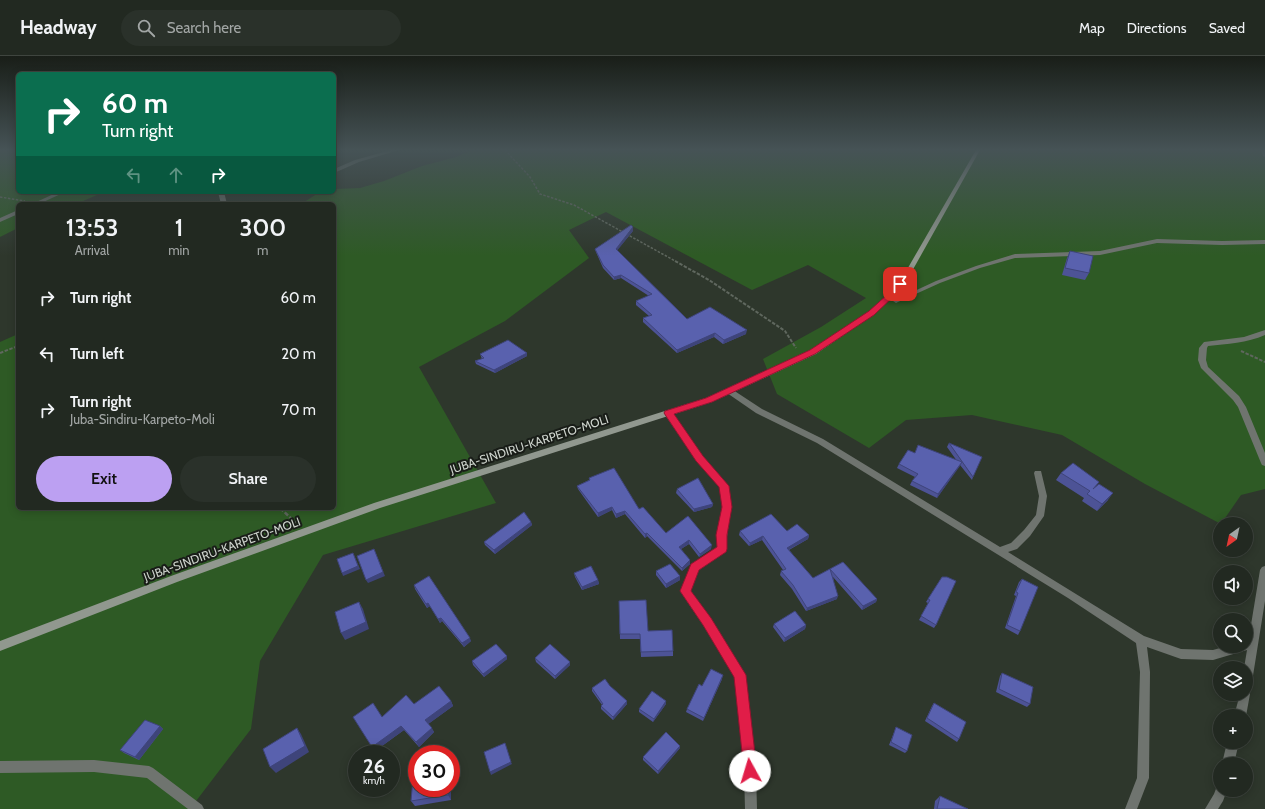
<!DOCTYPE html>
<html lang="en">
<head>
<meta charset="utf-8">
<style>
  body { margin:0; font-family:Cabin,sans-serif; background:#2a312a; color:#f1f3f6; height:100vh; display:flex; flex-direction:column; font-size:15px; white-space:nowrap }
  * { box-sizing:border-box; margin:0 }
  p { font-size:13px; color:#a2a6a5 }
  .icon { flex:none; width:22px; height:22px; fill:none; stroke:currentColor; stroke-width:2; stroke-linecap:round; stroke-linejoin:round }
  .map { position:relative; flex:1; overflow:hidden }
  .details { position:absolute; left:16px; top:146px; width:320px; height:308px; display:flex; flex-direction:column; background:#222921; border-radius:6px; box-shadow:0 2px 10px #0003,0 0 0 1px #3f453f }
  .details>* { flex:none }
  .guide { position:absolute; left:16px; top:16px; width:320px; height:122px; border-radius:6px; box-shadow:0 2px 10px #0003,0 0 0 1px #3f453f; background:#0b6e4f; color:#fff; overflow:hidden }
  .needle { width:26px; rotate:213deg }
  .controls { position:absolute; left:1213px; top:461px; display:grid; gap:8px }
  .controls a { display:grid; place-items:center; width:40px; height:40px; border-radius:50%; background:#222921; box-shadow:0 2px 10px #0003,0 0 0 1px #3f453f; font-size:20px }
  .speed { position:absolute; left:348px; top:689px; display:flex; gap:8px; font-size:20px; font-weight:700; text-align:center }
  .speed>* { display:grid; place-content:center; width:52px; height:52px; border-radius:50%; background:#222921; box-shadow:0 2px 10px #0003,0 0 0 1px #3f453f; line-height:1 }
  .speed small { font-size:10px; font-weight:400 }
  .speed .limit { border:6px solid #d22; background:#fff; color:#111 }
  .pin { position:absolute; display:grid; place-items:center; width:34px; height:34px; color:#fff; margin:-17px; border-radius:8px; box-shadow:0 2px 6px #0006 }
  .me { position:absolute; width:44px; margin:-22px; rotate:354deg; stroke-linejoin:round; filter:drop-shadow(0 0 3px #0008) }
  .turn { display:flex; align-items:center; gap:14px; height:84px; padding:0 20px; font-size:18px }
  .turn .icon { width:52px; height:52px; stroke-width:2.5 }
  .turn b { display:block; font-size:28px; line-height:34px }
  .lanes { display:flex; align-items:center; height:38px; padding:0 20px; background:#0003; justify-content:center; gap:20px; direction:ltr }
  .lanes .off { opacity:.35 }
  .eta { display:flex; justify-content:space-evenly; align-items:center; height:68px; text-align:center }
  .eta b { font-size:24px; font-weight:600; line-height:28px }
  .action { display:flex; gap:8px; margin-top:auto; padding:8px 20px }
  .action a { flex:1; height:46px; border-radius:24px; background:#bca0f2; color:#111; font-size:16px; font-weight:600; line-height:46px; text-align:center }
  .action a+a { background:#2a312a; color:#f1f3f6 }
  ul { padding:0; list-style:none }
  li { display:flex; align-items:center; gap:12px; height:56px; padding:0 20px }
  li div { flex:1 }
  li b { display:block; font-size:15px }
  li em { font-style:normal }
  header { display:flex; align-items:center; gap:24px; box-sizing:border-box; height:56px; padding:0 20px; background:#222921; border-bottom:1px solid #3f453f }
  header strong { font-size:19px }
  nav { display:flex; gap:22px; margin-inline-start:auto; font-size:14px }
  .search { width:280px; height:36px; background:#2a312a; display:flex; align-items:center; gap:10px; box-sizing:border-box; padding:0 14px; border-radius:22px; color:#a2a6a5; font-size:15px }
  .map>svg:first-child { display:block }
  .green { fill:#2e5a25 }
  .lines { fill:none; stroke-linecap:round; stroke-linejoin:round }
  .path-far2 { stroke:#5f675e; stroke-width:1.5; stroke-dasharray:2.5 1.5; stroke-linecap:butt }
  .path-far1 { stroke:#5f675e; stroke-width:2; stroke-dasharray:3.5 1.5; stroke-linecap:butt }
  .path { stroke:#5f675e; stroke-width:2.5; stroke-dasharray:4.5 2; stroke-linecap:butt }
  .minor { fill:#6f746f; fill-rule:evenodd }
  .secondary { fill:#91988f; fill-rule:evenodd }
  .wall { fill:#4d5396 }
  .shaded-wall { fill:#3e447a }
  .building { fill:#5961ae; stroke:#3e447a }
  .route { fill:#e11d48; stroke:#92132f }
  .labels { text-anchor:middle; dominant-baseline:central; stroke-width:4; stroke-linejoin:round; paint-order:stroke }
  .street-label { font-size:12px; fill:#ced4cd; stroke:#191d18 }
</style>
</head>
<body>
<header>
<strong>Headway</strong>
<div class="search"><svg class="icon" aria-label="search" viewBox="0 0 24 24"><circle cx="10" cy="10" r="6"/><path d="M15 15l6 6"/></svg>Search here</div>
<nav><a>Map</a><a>Directions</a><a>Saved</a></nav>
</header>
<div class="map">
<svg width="1265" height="753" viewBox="0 0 1265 753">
  <rect width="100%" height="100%" fill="#2e372c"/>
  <!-- green -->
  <g class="green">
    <polygon points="0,94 18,94 18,136 104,136 76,148 18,148 18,172 0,181"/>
    <polygon points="472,94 1265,94 1265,433 1241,439 1221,468 1145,428 1062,379 972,359 906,364 869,392 777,338 763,303 821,271 866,242 808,209 752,234 606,156 569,174 589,202 505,265 419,311 496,447 323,499 260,605 251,673 190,753 0,753 0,286 18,278 18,452 334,452 334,148 301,148 320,136 334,136 334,133 360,132 384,125 422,110 456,101"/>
  </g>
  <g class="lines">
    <!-- path-far2 -->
    <g class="path-far2">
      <polyline points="505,94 530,121 540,138 574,149 677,206"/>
      <polyline points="0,141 25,145"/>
    </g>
    <!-- path-far1 -->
    <g class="path-far1">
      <polyline points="675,205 709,224 785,275 796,292"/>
      <polyline points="1241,295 1265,306"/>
      <polyline points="0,297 18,290"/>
    </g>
    <!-- path -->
    <polyline class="path" points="280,452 296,467"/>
    <!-- minor -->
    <g class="minor">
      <polygon points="391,94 399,94 359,106 334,117 334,113 355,104"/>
      <polygon points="1261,94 1265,94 1265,101 1263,100"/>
      <polygon points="58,136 65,136 39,148 32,148"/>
      <polygon points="218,136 224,136 227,148 221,148"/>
      <polygon points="18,154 18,158 0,166 0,162"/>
      <polygon points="1157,183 1222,185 1265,184 1265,188 1222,189 1157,187 1100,199 1015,202 980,212 940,227 898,246 896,247 893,245 936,225 976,210 1015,198 1100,195"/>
      <path d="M1265,274V279C1247,287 1227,288 1208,290L1207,292L1206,304L1208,311L1239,340L1246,351L1265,397V410L1262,409L1261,407L1238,351L1233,344L1201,312L1198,304L1199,292L1204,286L1244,281Z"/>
      <polygon points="730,332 762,353 823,383 1000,491 1011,487 1024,474 1036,459 1039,440 1034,417 1035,415 1041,415 1047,440 1044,460 1030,480 1017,493 1008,496 1144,580 1181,593 1213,594 1227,590 1246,590 1246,586 1248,587 1260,514 1262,511 1265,510 1265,545 1251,632 1250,636 1250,638 1246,660 1234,660 1240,638 1246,638 1246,612 1244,612 1247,594 1213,604 1181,603 1147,591 1150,616 1149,722 1137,753 1125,753 1137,722 1140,616 1136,587 1068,542 817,387 756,357 727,337 726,335"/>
      <polygon points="668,354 671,355 703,401 728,430 731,451 725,496 699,514 690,534 711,563 745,619 756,715 757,753 745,753 744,715 735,620 703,569 680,535 692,508 717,491 717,479 723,451 720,431 697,405 665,359 664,357 665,355"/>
      <polygon points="1227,686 1239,686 1234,708 1222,708"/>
      <polygon points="94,704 149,710 153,712 202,749 204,753 188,753 147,722 94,716 0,717 0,705"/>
      <polygon points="1220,728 1220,734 1227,734 1223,745 1218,753 1205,753 1214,738 1217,730"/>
    </g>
    <!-- secondary -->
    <polygon class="secondary" points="976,94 980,94 911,217 894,240 874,258 816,298 712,346 380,452 177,526 0,595 0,585 171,520 374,447 706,342 810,294 870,256 890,238 905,217"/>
  </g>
  <!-- wall -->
  <g class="wall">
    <polygon points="633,175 617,194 687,263 746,278 723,288 714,281 677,297 643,266 643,262 649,260 636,249 636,245 649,240 621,222 614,224 603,212 596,196 595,193"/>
    <polygon points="1070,195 1089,217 1085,224 1062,219 1067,202"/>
    <polygon points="527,297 527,300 495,317 476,308 475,305 482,303 480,298"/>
    <polygon points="949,387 973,421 972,424 960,409 937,442 910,429 912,425 915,421 897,412 899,408 915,397 957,405 947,391"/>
    <polygon points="1061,417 1099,426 1095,431 1108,444 1097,455 1082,445 1084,442 1056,424"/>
    <polygon points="589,422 639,453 666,477 688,460 711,493 699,501 689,488 681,493 690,504 690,508 682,515 647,480 645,482 625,458 616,462 612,454 598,461 578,433 577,430 589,424"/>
    <polygon points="677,433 713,448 712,451 694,456 676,437"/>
    <polygon points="531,466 532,469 495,498 485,489 484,486"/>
    <polygon points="740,475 787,475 809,479 808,483 789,494 813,522 843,506 877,543 876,546 862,554 833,521 837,543 806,555 792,533 780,519 781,515 783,514 762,484 749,490 739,479"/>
    <polygon points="656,515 680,520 680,524 666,532 656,519"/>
    <polygon points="574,517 598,524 599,528 582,534 575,521"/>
    <polygon points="942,521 936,569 934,572 919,564 928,547 926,546"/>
    <polygon points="1022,523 1020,575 1018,579 1005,572 1016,540 1014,539 1019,526"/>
    <polygon points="414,529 471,585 464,591 442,565 440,567 430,550 427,552 415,533"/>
    <polygon points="619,545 648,575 673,595 673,600 641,601 640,583 620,583"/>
    <polygon points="774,568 806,569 805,573 784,586 773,571"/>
    <polygon points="507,600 507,603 484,621 473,609 472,605"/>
    <polygon points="535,602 570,609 555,623 536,606"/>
    <polygon points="1002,617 1030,648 1027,651 996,636 1000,620"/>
    <polygon points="722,623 703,665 686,656 687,653 702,630"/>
    <polygon points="610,630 627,645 627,648 613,664 601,653 601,650 602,649 592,635 592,632"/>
    <polygon points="451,645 453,650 428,668 434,676 419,691 404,674 375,695 382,661 414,648"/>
    <polygon points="934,647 959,683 957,686 925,665 932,650"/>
    <polygon points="666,648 653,666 639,656 639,653"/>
    <polygon points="160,670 163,673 139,704 124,697 120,694"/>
    <polygon points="896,671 907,695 905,697 889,689 895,674"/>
    <polygon points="680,692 658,718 643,704 643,701"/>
    <polygon points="451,722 451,744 415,750 411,745"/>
    <polygon points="940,740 968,753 934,753 935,745"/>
  </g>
  <!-- shaded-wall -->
  <g class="shaded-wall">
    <polygon points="633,171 633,175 616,196 616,193"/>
    <polygon points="621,219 621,222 614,224 614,221"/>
    <polygon points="747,274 746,278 723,288 724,284"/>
    <polygon points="715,277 714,281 677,297 677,294"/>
    <polygon points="527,297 527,300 495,317 494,314"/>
    <polygon points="962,406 960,410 937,442 938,438"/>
    <polygon points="1113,437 1108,444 1097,455 1102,448"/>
    <polygon points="713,448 712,451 694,456 694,453"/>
    <polygon points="612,451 612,454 598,461 598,457"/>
    <polygon points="625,455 625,458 616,462 616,458"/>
    <polygon points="531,466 532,469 495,498 494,494"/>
    <polygon points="647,477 647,480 645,482 645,478"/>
    <polygon points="809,479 808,483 786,495 787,492"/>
    <polygon points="763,480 762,484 749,490 750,487"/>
    <polygon points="689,484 689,488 678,495 679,491"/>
    <polygon points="712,489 711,493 699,501 700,498"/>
    <polygon points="374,493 385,520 368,527 366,524"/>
    <polygon points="353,497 360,513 343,520 342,517"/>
    <polygon points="690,504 690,508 682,515 682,512"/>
    <polygon points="680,520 680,524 666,532 666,528"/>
    <polygon points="598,524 599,528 582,534 582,531"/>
    <polygon points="838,540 837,543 806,555 807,552"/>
    <polygon points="877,543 876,546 862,554 863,550"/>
    <polygon points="359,546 363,553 369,573 345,584 341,577"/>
    <polygon points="428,547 430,550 427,552 426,548"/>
    <polygon points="441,562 442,565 440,567 438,563"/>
    <polygon points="806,569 805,573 784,586 785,582"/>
    <polygon points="470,582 471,585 464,591 462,587"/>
    <polygon points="507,600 507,603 484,621 483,618"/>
    <polygon points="570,606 570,609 555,623 555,620"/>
    <polygon points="723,619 722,623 703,665 704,662"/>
    <polygon points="451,645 453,650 427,669 425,664"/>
    <polygon points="627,645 627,648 613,664 613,661"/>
    <polygon points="666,645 666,648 653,666 654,663"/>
    <polygon points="160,670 163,673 139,704 135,701"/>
    <polygon points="401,670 404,674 375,695 372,691"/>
    <polygon points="297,672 301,678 309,696 276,717 270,711"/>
    <polygon points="432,672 434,676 419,691 416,686"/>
    <polygon points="680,690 680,692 658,718 658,715"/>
    <polygon points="511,706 512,708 491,719 490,716"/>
    <polygon points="451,721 451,744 448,739 448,732 451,732"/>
  </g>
  <!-- building -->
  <g class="building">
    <polygon points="631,169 633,171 616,193 687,263 710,251 747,274 724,284 715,277 677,294 643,262 652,259 636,245 652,238 621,219 614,221 603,209 595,193"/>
    <polygon points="1070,195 1093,200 1089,217 1065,212"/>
    <polygon points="508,284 527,297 494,314 475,305 484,302 480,298"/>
    <polygon points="949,387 982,401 973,421"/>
    <polygon points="918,389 962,406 938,438 912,425 918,418 899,408 908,394 915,397"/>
    <polygon points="1073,407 1099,426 1093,433 1099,428 1113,437 1102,448 1087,438 1090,435 1061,417"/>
    <polygon points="614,412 639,453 643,451 666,477 688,460 712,489 700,498 689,484 679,491 690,504 682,512 647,477 645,478 625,455 616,458 612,451 598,457 577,430 590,424 589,422"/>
    <polygon points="698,422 713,448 694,453 677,433"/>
    <polygon points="524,456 531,466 494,494 484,486"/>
    <polygon points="771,458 787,475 797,468 809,479 787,492 813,522 843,506 877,543 863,550 830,513 838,540 807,552 793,529 781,515 786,513 763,480 750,487 740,475"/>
    <polygon points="374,493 383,516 366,524 357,500"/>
    <polygon points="353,497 358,510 342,517 337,503"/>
    <polygon points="670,508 680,520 666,528 656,515"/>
    <polygon points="591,510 598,524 582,531 574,517"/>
    <polygon points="429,520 470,582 462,587 441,562 438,563 428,547 426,548 414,529"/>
    <polygon points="942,521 947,521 956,525 936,569 921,560 930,544 928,543"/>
    <polygon points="1022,523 1038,531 1020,575 1007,569 1018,537 1016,536"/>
    <polygon points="646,544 648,575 672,574 673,595 641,596 640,578 620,578 619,545"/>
    <polygon points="359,546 366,566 341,577 335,556"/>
    <polygon points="795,555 806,569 785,582 774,568"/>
    <polygon points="496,588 507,600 483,618 472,605"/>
    <polygon points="550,588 570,606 555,620 535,602"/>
    <polygon points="711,613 723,619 704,662 687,653 699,628 702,630"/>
    <polygon points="1002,617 1033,631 1030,648 999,633"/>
    <polygon points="605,623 610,630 627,645 613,661 601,650 603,648 592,632"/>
    <polygon points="439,630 451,645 425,664 432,672 416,686 401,670 372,691 353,661 373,647 382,661 406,639 414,648"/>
    <polygon points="652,635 666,645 654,663 639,653"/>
    <polygon points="934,647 966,666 959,683 927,662"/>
    <polygon points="145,664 160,670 135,701 120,694"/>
    <polygon points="896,671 912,679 907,695 891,686"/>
    <polygon points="297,672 305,690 270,711 263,693"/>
    <polygon points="666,676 680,690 658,715 643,701"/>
    <polygon points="505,687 511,706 490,716 484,696"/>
    <polygon points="417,721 417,732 448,732 448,739 411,745 413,722"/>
    <polygon points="940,740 968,753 937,753"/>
  </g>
  <!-- sky -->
  <linearGradient id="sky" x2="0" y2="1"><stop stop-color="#191e18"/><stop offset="0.47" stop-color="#465356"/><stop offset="1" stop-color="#465356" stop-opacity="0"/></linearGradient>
  <rect width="1265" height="200" fill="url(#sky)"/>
  <!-- route -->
  <polygon class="route" points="897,226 902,226 903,228 894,240 874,259 815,298 712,346 674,358 703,400 729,430 732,451 727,479 727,493 726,496 699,514 691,535 711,562 746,619 757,715 755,719 750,721 746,719 744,715 734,621 703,569 680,535 691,508 717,491 716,479 722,451 719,431 696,405 664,357 665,355 706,342 810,294 869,255 889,237"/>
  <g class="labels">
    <!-- street labels -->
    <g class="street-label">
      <text transform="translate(529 388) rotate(-18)">JUBA-SINDIRU-KARPETO-MOLI</text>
      <text transform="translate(222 493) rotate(-20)">JUBA-SINDIRU-KARPETO-MOLI</text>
    </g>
  </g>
</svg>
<div class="controls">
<a><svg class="needle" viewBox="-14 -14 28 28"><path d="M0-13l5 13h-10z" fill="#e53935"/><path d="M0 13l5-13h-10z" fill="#a2a6a5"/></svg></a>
<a><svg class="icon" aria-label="sound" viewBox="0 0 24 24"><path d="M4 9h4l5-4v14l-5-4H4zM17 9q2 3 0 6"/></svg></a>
<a><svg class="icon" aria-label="search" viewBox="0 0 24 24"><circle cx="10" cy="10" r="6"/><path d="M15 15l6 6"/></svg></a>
<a><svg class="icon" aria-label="layers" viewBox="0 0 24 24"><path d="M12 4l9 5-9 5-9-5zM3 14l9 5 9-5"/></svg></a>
<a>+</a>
<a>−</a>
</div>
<div class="speed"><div>26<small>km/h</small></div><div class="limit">30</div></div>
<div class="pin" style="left:900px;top:228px;background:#d93025"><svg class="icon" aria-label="arrive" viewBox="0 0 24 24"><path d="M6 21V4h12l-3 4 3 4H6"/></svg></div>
<svg class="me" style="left:750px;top:715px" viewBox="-20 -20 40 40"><circle r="19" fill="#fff"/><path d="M0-13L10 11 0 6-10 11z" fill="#e11d48"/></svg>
<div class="guide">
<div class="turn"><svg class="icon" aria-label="right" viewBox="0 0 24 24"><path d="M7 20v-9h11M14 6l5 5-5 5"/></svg><div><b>60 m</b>Turn right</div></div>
<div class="lanes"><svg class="icon off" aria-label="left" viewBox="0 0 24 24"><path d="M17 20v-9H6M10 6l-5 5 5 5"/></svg><svg class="icon off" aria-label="ahead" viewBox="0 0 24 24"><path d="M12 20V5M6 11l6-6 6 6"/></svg><svg class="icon" aria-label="right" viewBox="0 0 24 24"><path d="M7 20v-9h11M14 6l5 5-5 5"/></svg></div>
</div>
<section class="details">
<div class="eta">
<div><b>13:53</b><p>Arrival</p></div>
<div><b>1</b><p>min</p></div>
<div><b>300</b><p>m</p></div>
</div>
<ul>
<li><svg class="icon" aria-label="right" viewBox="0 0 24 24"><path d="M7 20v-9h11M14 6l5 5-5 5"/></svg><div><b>Turn right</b></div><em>60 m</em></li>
<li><svg class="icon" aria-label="left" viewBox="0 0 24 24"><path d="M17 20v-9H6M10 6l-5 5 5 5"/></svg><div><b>Turn left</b></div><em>20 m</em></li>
<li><svg class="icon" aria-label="right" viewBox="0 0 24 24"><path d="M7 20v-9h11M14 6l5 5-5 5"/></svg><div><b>Turn right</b><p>Juba-Sindiru-Karpeto-Moli</p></div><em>70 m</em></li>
</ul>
<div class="action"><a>Exit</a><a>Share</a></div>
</section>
</div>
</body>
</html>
